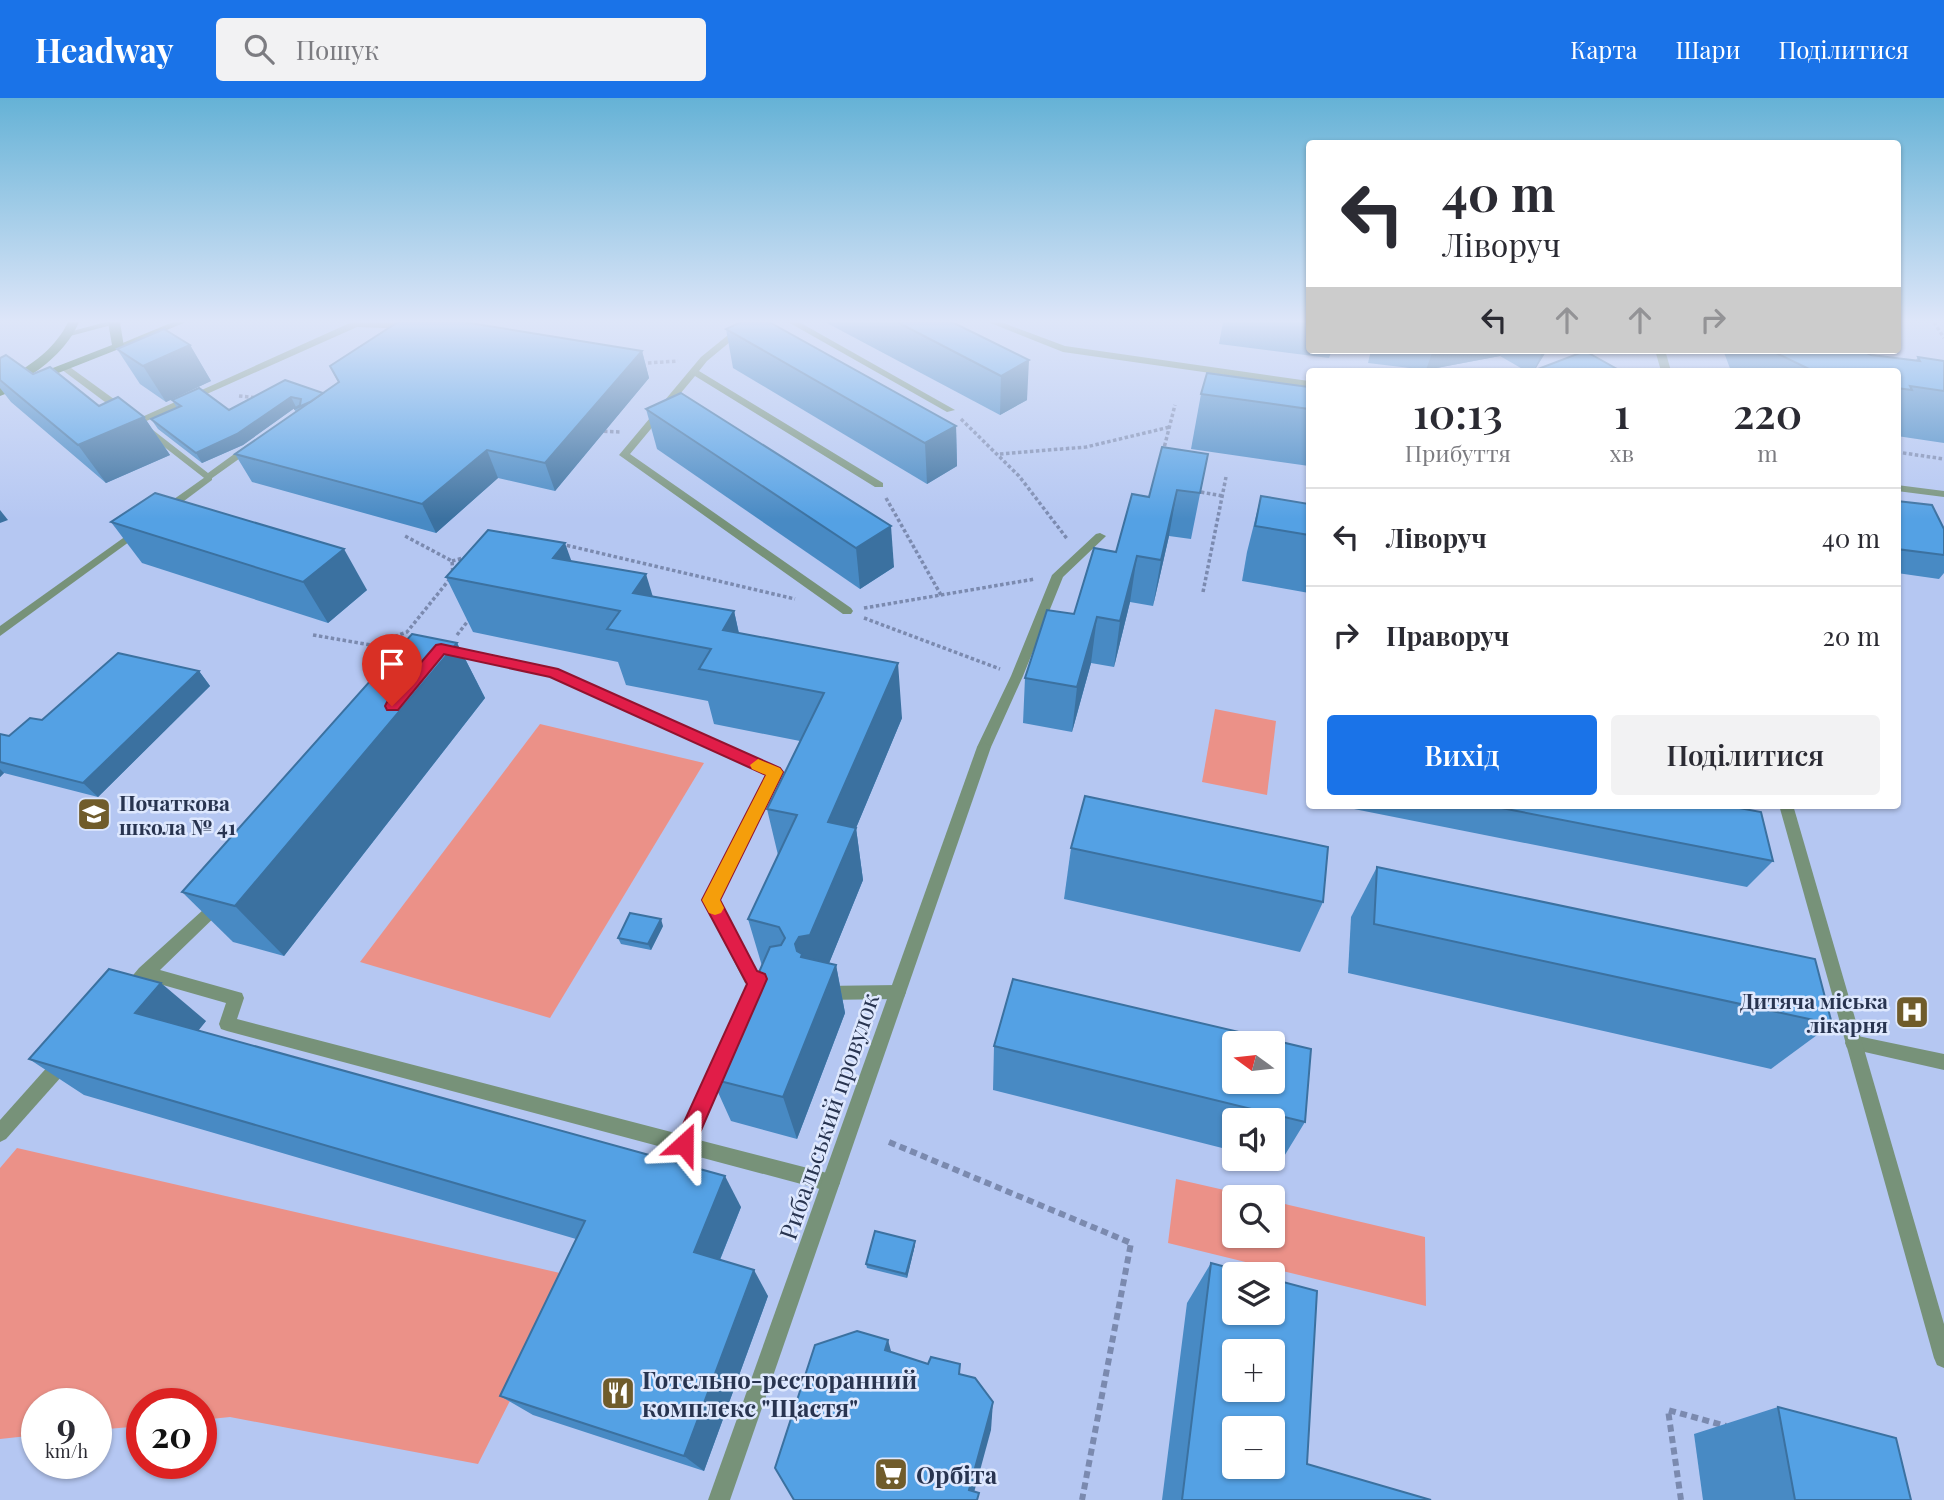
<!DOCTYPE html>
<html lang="uk">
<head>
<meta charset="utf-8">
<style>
  body { margin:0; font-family:"Playfair Display",serif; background:#f2f2f3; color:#2b2b33; height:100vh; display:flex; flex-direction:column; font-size:26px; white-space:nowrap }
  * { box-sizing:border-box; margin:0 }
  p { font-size:23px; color:#7c7c81 }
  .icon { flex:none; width:38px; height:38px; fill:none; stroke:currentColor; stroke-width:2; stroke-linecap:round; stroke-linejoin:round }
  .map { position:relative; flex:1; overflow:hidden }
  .panel { position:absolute; left:1306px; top:270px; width:595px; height:441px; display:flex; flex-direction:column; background:#fff; border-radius:7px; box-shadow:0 2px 5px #0004 }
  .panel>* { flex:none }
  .guide { position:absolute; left:1306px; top:42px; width:595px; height:214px; border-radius:7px; box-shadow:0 2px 5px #0004; background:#fff; color:#2b2b33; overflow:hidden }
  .needle { width:46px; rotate:285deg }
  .buttons { position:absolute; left:1222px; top:933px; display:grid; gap:14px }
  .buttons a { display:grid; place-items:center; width:63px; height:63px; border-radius:7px; background:#fff; box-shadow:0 2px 5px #0004; font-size:35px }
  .speed { position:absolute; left:21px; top:1290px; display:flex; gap:14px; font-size:35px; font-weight:700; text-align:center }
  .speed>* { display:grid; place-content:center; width:91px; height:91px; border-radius:50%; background:#fff; box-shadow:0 2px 5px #0004; line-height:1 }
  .speed small { font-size:18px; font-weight:400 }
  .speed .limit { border:10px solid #d22; background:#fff; color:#111 }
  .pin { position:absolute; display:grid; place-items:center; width:60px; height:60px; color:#fff; margin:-72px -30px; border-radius:50% 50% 50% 0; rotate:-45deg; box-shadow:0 0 7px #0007 }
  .pin .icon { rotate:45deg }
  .me { position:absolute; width:77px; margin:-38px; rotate:24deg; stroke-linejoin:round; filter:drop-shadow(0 0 5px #0008) }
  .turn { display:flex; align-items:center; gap:24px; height:147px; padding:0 21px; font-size:32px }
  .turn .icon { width:91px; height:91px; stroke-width:2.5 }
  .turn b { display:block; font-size:49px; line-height:60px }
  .lanes { display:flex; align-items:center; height:66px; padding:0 21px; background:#0003; justify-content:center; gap:35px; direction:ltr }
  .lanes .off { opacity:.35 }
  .eta { display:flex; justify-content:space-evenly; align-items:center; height:119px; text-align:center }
  .eta b { font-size:42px; font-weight:600; line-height:49px }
  .primary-button { display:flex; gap:14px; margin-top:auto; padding:14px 21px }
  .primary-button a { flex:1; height:80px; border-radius:7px; background:#1a73e8; color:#fff; font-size:28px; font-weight:600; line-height:80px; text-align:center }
  .primary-button a+a { background:#f2f2f3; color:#2b2b33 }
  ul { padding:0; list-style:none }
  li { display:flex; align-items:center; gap:21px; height:98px; padding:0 21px; border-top:2px solid #e1e1e2 }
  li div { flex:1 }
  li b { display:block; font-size:26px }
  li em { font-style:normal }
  header { display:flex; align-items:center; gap:42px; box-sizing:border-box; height:98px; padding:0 35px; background:#1a73e8; color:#fff }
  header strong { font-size:33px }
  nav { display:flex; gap:38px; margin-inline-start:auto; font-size:24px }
  .search { width:490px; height:63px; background:#f2f2f3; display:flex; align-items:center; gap:18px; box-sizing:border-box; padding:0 24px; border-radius:7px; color:#7c7c81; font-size:26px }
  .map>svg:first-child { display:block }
  .green { fill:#eb9188 }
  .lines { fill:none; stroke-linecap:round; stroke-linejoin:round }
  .path-far1 { stroke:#7b8aaf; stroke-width:3.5; stroke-dasharray:3.5 2.5; stroke-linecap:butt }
  .path { stroke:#7b8aaf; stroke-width:6; stroke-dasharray:7 4.5; stroke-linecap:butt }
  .lane { fill:#779279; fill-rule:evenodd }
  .street { fill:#779279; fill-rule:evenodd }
  .secondary { fill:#507753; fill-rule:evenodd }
  .primary { fill:#316438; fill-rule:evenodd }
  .wall { fill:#488ac4 }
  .shaded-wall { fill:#3b71a0 }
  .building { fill:#54a1e4; stroke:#3b71a0; stroke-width:2; fill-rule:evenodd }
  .route { fill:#e11d48; stroke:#92132f; stroke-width:2 }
  .slow { fill:#f59e0b }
  .labels { text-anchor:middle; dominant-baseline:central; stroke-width:5; stroke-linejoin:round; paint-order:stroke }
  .poi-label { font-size:21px; font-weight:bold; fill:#283450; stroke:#dee8fe; text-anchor:start }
  .near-street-label { font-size:24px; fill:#283450; stroke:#dee8fe }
  .near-poi-label { font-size:24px; font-weight:bold; fill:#283450; stroke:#dee8fe; text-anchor:start }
</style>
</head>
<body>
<header>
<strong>Headway</strong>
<div class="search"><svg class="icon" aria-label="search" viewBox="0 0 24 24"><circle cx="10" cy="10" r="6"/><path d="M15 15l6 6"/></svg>Пошук</div>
<nav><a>Карта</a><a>Шари</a><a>Поділитися</a></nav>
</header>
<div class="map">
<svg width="1944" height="1402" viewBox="0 0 1944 1402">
  <rect width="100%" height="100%" fill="#b5c7f2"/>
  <!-- green -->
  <g class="green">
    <polygon points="1215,611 1276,623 1267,697 1202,684"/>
    <polygon points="540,626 704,665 550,920 360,864"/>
    <polygon points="17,1050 573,1178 478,1366 230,1319 201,1322 201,1306 142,1306 142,1328 96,1332 96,1306 37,1306 37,1337 0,1341 0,1070"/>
    <polygon points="1176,1081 1255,1099 1234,1099 1234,1138 1272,1138 1272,1103 1425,1139 1426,1208 1168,1145"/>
  </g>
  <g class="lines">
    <!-- path-far1 -->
    <g class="path-far1">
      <polyline points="1934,224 1944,240"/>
      <polyline points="648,265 678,263"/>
      <polyline points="239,298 259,300"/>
      <polyline points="961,321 1019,378 1068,442"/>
      <polyline points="598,333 621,334"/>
      <polyline points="1163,354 1175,307"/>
      <polyline points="1897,354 1944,361"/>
      <polyline points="1000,356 1086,349 1170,329"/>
      <polyline points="1195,393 1223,398"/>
      <polyline points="886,400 941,497"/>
      <polyline points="561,446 795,501"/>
      <polyline points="452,463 467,459"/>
      <polyline points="1203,494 1226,379"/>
      <polyline points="864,510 1035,481"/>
      <polyline points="864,520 1000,571"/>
      <polyline points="313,537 371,547 407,534 453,477 452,463 405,438"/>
      <polyline points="457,537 471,519"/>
      <polyline points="371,547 378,577"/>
    </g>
    <!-- path -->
    <g class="path">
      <polyline points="889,1044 1131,1145 1082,1402"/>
      <polyline points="1681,1402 1668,1312 1726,1328"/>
    </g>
    <!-- lane -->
    <g class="lane">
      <polygon points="352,224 410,225 414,228 410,231 357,229 142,325 133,323"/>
      <polygon points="744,224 754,224 707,263 699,273 883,385 883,389 875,389 695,278 630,356 851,510 853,513 851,516 843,516 619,357 701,259"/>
      <polygon points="788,224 799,224 955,312 947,314"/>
      <polygon points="61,267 67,267 129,312 129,316 121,316 61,271"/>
      <polygon points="144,325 208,375 248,346 252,345 257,348 208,383 140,330 139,328"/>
      <polygon points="1100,435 1106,438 1104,440 1063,479 1023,578 991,649 984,654 979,653 977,649 1011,578 1052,477 1096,436"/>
      <polygon points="444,547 557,571 780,670 782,674 719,802 756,874 778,880 780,885 778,890 772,892 745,885 703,802 767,676 550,578 440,554 438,551 440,548"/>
      <polygon points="219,800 224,802 227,806 224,810 160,872 242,895 244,900 237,921 679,1036 714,961 720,959 726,961 728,967 695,1041 831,1076 837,1079 840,1085 837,1091 831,1094 227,933 221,931 219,926 226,905 149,883 133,899 127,901 121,899 119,894 139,870 214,802"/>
      <polygon points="898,887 904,889 906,894 904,899 898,901 822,902 816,900 814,895 816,890 822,888"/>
      <polygon points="1853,937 1944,956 1944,972 1847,950 1845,945 1847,940"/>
      <polygon points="64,955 70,957 72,963 70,969 6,1041 0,1044 0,1022 58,957"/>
    </g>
    <!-- street -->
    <g class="street">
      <polygon points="988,224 1001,224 1065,248 1309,283 1309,289 1063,254"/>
      <polygon points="1655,252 1665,252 1671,273 1661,273"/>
      <polygon points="208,377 212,378 212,382 168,415 160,415 160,411"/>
      <polygon points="1897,387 1944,393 1944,399 1897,393"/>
      <polygon points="140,428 146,431 144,433 0,538 0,528"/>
      <polygon points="984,644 991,649 730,1402 708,1402 977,649"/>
      <polygon points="1779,707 1793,707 1944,1226 1944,1270 1937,1267 1934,1260"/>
    </g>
    <!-- secondary -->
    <g class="secondary">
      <polygon points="106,224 123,224 70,238 65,235"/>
      <polygon points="173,224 186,224 121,251 113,249"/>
    </g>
    <!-- primary -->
    <path class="primary" d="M68,224H79C68,249 49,265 27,280L112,247L108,224H120L124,249L0,298V290L17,283L12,280L14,277C36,263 56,249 68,224Z"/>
  </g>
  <!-- wall -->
  <g class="wall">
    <polygon points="825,224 952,224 1027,302 1000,317"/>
    <polygon points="1223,224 1309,224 1309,252 1332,252 1329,260 1219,246"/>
    <polygon points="726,231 956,328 957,368 927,386 733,270"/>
    <polygon points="190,247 211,283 166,304 140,286 117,251"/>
    <polygon points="1371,252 1547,252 1534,273 1526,273 1500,258 1426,272 1368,265"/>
    <polygon points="1723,252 1861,252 1871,257 1916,262 1918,259 1944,263 1944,345 1897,338 1897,273 1731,273"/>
    <polygon points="642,253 649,280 555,393 498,380 436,435 252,384 235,356 296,314 294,311 296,309 243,347 202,365 158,331 151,321 177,310 172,302 229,312 285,282 323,295 338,284 330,268"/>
    <polygon points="0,260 99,308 144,319 170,357 106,385 11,304 0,290"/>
    <polygon points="1309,289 1309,368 1191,351 1201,296"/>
    <polygon points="646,311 894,469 860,491 657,351"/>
    <polygon points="1208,356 1191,441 1169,438 1153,508 1130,504 1114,569 1091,565 1072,634 1023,625 1025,580 1074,516 1116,454"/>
    <polygon points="1261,398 1309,406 1309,495 1242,483 1247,454"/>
    <polygon points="1897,403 1944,431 1944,475 1939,481 1897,475"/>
    <polygon points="111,424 367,492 328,525 142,465"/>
    <polygon points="571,463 652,498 734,513 739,535 902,620 856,730 863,782 829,865 836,867 845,915 797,1041 731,1023 712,981 762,868 748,821 778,757 767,711 800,643 714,626 708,603 626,587 618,564 473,534 446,479"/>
    <polygon points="457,545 485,600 284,858 233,844 182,794"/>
    <polygon points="199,573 210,588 98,699 4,675 0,679 0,636 9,638 42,622"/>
    <polygon points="1354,707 1723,707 1773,763 1747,789 1354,711"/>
    <polygon points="1071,750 1323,804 1300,854 1064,801"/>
    <polygon points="1377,769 1832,926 1771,971 1348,875 1351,819"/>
    <polygon points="663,828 651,852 621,846 618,840"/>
    <polygon points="206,923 198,932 741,1109 720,1162 768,1198 704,1373 533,1317 500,1298 576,1141 84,997 29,961"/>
    <polygon points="994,948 1305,1024 1280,1065 1263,1060 1272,1060 1272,1022 1234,1022 1234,1053 993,992"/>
    <polygon points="915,1147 907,1180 867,1170 866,1166"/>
    <polygon points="1211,1165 1307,1366 1431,1402 1162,1402 1187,1205"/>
    <polygon points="1778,1309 1911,1402 1703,1402 1694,1336"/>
  </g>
  <!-- shaded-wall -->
  <g class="shaded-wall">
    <polygon points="190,247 211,283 166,304 143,268"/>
    <polygon points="1433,252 1502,252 1500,258 1426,272"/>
    <polygon points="1543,252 1547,252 1534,273"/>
    <polygon points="642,253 649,280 555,393 545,365"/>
    <polygon points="1029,262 1027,302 1000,317 1001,278"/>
    <polygon points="291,299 296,309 243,347 202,365 196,355"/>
    <polygon points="144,319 170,357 106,385 78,347"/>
    <polygon points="956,328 957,368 927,386 925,345"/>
    <polygon points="487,352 498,380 436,435 422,406"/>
    <polygon points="1177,392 1169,438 1153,508 1161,462"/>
    <polygon points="0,412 8,422 0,425"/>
    <polygon points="891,428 894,469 860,491 856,450"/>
    <polygon points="565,445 585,501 553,460"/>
    <polygon points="344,451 367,492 328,525 303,484"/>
    <polygon points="1137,458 1130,504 1114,569 1120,523"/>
    <polygon points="646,476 663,532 633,495"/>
    <polygon points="734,513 746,569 723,532"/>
    <polygon points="1097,519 1091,565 1072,634 1077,589"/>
    <polygon points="457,545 485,600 284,858 235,808"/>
    <polygon points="898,565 902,620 856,730 863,782 821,885 810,888 795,846 828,724"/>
    <polygon points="199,573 210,588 98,699 83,685"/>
    <polygon points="0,671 4,675 0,679"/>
    <polygon points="661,821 663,828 651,852 648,846"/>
    <polygon points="836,867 845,915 797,1041 783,999"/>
    <polygon points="161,885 206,923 183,952 135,915"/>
    <polygon points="725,1078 741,1109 712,1181 694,1154"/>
    <polygon points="915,1143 915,1147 907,1180 906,1176"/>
    <polygon points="754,1172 768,1198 704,1373 684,1358"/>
    <polygon points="888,1242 897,1275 885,1252"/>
    <polygon points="993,1304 991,1332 972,1402 969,1392"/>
  </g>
  <!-- building -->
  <g class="building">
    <polygon points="398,224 464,224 642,253 545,365 487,352 422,406 235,356 339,284 330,268"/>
    <polygon points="741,224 769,224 956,328 925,345 726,231"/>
    <polygon points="897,224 952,224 1029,262 1001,278"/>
    <polygon points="164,231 190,247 143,268 117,251"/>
    <polygon points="1770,252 1861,252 1871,257 1920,263 1918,259 1944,263 1944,293 1910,288 1912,292 1897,290 1897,273 1813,273"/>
    <polygon points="1585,253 1617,271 1611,273 1541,273 1538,271"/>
    <polygon points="6,257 33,276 50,269 99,308 118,299 144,319 78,347 0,282 0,260"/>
    <polygon points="1207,275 1309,289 1309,311 1201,296"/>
    <polygon points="285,282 323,295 310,304 294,311 300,307 301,301 291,299 237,336 196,355 151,321 181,308 172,302 199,290 229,312"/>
    <polygon points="681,295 891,428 856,450 646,311"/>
    <polygon points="1162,349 1208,356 1200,395 1177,392 1161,462 1137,458 1120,523 1097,519 1077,589 1025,580 1047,512 1074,516 1094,450 1116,454 1132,396 1149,399"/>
    <polygon points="155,395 344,451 303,484 111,424"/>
    <polygon points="1261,398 1309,406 1309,437 1255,428"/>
    <polygon points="1897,403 1932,407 1944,431 1944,457 1897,451"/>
    <polygon points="488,432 565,445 553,460 646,476 633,495 734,513 723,532 898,565 828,724 856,730 810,837 799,839 795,846 797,853 802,856 801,859 836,867 783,999 712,981 770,849 781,847 785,840 779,829 748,821 797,717 767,711 824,595 699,571 711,551 607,531 620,513 446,479"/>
    <polygon points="412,536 457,545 235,808 182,794"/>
    <polygon points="118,555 199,573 83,685 0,664 0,636 9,638 30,620 42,622"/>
    <polygon points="1085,698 1328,749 1323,804 1071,750"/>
    <polygon points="1486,707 1723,707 1761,714 1773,763"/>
    <polygon points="1377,769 1815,861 1832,926 1374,826"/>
    <polygon points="630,815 661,821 648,846 618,840"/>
    <polygon points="109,871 161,885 135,915 725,1078 694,1154 754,1172 684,1358 500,1298 585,1123 29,961"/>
    <path d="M1013,881L1311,951L1305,1024L994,948ZM1234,945H1272V984H1234Z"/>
    <polygon points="875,1133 915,1143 906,1176 866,1166"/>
    <path d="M1211,1165L1252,1176H1234V1214H1272V1181L1317,1193L1307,1366L1431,1402H1182ZM1234,1253H1272V1292H1234ZM1234,1330H1272V1368H1234Z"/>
    <polygon points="857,1233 888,1242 885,1252 928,1266 931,1259 960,1266 959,1276 975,1280 993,1304 969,1392 979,1395 977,1402 794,1402 775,1370 815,1247"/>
    <polygon points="1778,1309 1896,1340 1911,1402 1795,1402"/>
  </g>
  <!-- sky -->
  <linearGradient id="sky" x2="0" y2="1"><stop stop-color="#65b2d6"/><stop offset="0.53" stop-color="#dee6f9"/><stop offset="1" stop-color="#dee6f9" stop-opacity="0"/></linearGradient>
  <rect width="1944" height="421" fill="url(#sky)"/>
  <!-- route -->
  <polygon class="route" points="441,546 558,571 780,670 783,674 720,802 757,873 765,876 767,881 692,1053 684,1056 677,1053 674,1046 747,886 702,802 766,677 550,579 444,556 398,612 387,612 385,608 387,604 436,547"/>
  <!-- slow -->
  <polygon class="slow" points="758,661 780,670 783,674 720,802 724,810 721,815 715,817 709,815 702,802 766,677 752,671 750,667"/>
  <!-- icons -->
  <defs>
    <g id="school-square" transform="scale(1.75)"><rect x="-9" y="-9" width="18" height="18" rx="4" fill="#705c2b" stroke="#dee8fe"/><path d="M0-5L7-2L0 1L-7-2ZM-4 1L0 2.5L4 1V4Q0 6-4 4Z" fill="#fff"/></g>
    <g id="hospital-square" transform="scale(1.75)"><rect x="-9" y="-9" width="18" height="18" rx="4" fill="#705c2b" stroke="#dee8fe"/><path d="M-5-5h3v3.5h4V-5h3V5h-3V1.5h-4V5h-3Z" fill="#fff"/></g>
    <g id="restaurant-square" transform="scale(1.75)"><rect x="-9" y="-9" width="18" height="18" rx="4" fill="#705c2b" stroke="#dee8fe"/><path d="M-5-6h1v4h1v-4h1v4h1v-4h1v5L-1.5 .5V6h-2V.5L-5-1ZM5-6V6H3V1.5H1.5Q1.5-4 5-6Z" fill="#fff"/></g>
    <g id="supermarket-square" transform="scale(1.75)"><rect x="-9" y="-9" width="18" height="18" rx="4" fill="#705c2b" stroke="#dee8fe"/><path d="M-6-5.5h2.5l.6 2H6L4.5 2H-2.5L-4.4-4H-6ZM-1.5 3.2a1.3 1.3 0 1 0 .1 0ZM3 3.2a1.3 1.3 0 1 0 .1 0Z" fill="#fff"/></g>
  </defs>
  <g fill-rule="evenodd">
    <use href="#school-square" x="94" y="716"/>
    <use href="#hospital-square" x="1912" y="914"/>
    <use href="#restaurant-square" x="618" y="1295"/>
    <use href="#supermarket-square" x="891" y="1376"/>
  </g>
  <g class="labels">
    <!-- poi labels -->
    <g class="poi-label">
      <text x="119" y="704">Початкова<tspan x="119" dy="24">школа № 41</tspan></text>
      <text x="1888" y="902" text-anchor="end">Дитяча міська<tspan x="1888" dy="24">лікарня</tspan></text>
    </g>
    <!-- near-street labels -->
    <g class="near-street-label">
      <text transform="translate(828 1018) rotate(-71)">Рибальський провулок</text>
    </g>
    <!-- near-poi labels -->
    <g class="near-poi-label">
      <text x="642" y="1281">Готельно-ресторанний<tspan x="642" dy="28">комплекс "Щастя"</tspan></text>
      <text x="916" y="1376">Орбіта</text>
    </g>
  </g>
</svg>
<div class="buttons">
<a><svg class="needle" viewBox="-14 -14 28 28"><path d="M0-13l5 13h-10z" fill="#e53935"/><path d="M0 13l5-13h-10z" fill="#7c7c81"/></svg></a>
<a><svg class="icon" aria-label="sound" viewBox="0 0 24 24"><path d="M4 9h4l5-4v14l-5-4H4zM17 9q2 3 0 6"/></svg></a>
<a><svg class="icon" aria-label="search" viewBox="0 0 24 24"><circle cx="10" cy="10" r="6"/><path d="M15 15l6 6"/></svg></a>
<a><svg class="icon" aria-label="layers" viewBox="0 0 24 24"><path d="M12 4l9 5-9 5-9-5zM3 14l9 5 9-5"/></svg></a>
<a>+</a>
<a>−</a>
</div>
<div class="speed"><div>9<small>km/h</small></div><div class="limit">20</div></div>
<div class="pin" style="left:392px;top:608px;background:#d93025"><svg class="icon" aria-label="arrive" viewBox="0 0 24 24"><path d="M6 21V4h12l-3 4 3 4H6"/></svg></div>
<svg class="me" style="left:684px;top:1046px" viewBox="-20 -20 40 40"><path d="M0-17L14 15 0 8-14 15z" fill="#e11d48" stroke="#fff" stroke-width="4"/></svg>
<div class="guide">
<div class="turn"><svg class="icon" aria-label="left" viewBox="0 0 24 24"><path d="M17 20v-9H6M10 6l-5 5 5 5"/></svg><div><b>40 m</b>Ліворуч</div></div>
<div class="lanes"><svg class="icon" aria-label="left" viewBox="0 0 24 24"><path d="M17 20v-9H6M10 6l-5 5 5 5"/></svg><svg class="icon off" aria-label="ahead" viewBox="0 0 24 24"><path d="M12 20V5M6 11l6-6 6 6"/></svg><svg class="icon off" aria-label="ahead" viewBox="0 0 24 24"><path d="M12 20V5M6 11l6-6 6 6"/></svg><svg class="icon off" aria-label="right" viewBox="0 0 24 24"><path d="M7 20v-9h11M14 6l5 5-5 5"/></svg></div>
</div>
<section class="panel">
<div class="eta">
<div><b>10:13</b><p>Прибуття</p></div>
<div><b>1</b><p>хв</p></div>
<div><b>220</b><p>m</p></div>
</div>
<ul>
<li><svg class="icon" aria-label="left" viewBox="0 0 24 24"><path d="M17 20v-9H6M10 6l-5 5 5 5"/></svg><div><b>Ліворуч</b></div><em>40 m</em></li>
<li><svg class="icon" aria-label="right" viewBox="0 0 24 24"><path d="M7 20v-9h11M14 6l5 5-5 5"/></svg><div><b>Праворуч</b></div><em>20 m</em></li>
</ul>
<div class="primary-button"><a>Вихід</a><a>Поділитися</a></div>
</section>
</div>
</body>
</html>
